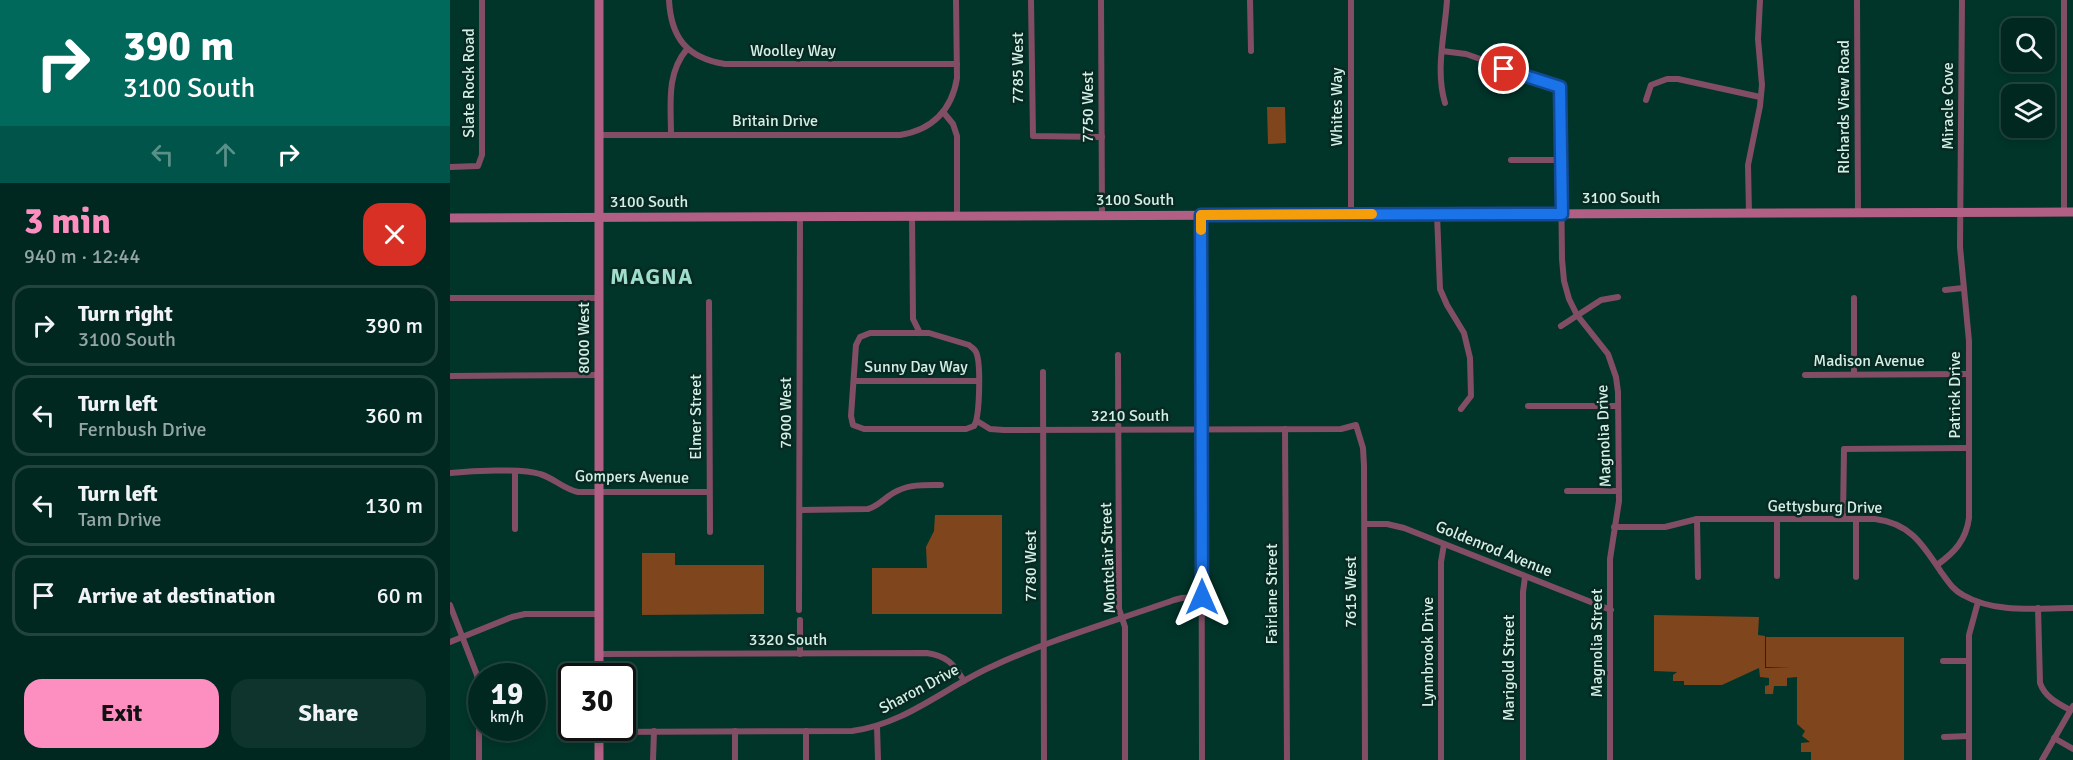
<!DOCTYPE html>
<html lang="en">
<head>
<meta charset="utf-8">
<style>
  body { margin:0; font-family:Signika,sans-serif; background:#0f342d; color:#f1f3f6; height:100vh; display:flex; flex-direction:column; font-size:22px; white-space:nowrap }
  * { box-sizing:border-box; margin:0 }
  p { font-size:20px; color:#96a6a5 }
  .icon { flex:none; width:33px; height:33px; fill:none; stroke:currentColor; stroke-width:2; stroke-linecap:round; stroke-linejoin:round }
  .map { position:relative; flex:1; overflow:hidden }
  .side { display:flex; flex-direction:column; background:#012820; width:450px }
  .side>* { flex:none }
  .guide { background:#00695c; color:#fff; overflow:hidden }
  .tools { position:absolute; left:1551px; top:18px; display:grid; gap:12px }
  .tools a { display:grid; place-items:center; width:54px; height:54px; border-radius:12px; background:#012820; box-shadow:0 3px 9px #0003,0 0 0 2px #23443e; font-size:30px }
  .speed { position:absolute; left:18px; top:663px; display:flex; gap:12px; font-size:30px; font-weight:700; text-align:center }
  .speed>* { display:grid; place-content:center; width:78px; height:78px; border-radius:50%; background:#012820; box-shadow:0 3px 9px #0003,0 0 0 2px #23443e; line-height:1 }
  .speed small { font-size:15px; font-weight:400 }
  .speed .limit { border:3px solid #111; border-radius:9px; background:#fff; color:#111 }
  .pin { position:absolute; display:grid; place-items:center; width:51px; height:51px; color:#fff; margin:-26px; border:3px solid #fff; border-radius:50%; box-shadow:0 2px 6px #0007 }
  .me { position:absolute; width:66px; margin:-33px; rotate:0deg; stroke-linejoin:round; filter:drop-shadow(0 0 4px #0008) }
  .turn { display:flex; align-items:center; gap:21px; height:126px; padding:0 24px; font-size:27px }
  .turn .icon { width:78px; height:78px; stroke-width:2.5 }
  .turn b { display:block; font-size:42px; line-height:51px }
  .lanes { display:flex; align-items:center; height:57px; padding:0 24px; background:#0003; justify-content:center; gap:30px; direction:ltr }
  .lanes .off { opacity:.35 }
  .round { display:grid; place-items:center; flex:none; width:63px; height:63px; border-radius:18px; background:#0f342d }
  .overview { display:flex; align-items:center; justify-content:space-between; height:102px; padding:0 24px }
  h1 { font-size:36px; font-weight:800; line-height:45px; color:#fd8ec0 }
  .primary-button { display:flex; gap:12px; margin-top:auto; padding:12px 24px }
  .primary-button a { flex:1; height:69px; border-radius:18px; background:#fd8ec0; color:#111; font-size:24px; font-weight:800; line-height:69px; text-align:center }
  .primary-button a+a { background:#0f342d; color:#f1f3f6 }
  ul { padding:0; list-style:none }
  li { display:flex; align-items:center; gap:18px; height:81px; margin:0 12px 9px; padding:0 12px; border:3px solid #23443e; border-radius:18px }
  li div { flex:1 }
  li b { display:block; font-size:22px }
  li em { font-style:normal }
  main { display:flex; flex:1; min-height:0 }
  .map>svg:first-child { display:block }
  .green { fill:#7f451c }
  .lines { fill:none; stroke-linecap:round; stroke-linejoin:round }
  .street { stroke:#824e65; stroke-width:6 }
  .secondary { stroke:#b15f84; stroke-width:9 }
  .route-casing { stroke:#114b97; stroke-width:15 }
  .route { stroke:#1a73e8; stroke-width:10 }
  .slow { stroke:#f59e0b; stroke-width:10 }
  .labels { text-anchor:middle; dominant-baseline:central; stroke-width:5; stroke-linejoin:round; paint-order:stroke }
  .street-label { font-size:16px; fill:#d2f0e6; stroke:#082921 }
  .district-label { font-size:22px; font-weight:bold; letter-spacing:1.5px; fill:#9fdeca; stroke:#082921 }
</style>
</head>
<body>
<main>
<section class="side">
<div class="guide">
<div class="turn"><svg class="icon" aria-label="right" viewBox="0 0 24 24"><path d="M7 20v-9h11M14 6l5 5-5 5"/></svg><div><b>390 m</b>3100 South</div></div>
<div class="lanes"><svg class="icon off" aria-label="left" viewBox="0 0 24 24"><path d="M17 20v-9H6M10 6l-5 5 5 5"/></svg><svg class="icon off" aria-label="ahead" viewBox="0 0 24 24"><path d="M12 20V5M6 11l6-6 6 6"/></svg><svg class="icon" aria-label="right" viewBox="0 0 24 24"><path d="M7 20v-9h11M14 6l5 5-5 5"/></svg></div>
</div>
<div class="overview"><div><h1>3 min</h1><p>940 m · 12:44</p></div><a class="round" style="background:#d93025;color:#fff"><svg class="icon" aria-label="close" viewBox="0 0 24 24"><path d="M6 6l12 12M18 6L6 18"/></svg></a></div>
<ul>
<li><svg class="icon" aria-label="right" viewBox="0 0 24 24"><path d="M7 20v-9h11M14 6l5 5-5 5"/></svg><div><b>Turn right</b><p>3100 South</p></div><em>390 m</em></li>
<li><svg class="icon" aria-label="left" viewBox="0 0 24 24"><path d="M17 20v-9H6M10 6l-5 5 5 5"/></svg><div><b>Turn left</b><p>Fernbush Drive</p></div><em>360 m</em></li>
<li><svg class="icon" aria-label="left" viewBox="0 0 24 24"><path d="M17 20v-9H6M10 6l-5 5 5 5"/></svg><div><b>Turn left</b><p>Tam Drive</p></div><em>130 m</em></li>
<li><svg class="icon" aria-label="arrive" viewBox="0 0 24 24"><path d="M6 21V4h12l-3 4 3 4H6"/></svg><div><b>Arrive at destination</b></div><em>60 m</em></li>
</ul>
<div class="primary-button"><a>Exit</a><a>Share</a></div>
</section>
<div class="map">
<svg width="1623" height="760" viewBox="0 0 1623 760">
  <rect width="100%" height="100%" fill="#01352a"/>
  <!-- green -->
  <g class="green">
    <polygon points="817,107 835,107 836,143 818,144"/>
    <polygon points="485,515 552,515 552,614 422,614 422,568 477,568 476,547 484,531"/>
    <polygon points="192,553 225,553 225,565 314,565 314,614 192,615"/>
    <polygon points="1204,615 1309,617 1308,635 1315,636 1315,668 1341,667 1316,667 1316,637 1454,637 1454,760 1361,760 1361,752 1351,752 1351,743 1360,742 1352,736 1355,731 1347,724 1347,677 1337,678 1337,686 1324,686 1323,694 1315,694 1315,686 1319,685 1319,678 1310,677 1309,668 1272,685 1234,685 1234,681 1223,681 1223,675 1227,672 1204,671"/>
  </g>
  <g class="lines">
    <!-- street -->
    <g class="street">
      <path d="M219,0C221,38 237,58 275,64H507"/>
      <polyline points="581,0 583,136 652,137"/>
      <polyline points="651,0 652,215"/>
      <polyline points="800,0 801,51"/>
      <polyline points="901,0 901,214"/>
      <polyline points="1407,0 1408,213"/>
      <polyline points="1614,0 1614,212"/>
      <polyline points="992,51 1016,54 1110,87 1112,259 1114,281 1119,299 1127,315 1158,354 1166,377 1168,392 1169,501 1160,559 1160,760"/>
      <polyline points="1196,100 1201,85 1217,79 1228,79 1310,97"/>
      <path d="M995,103C985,70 995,33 997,0"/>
      <polyline points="494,113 503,124 507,136 507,215"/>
      <path d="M149,135H450C482,130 502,110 507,78L506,0"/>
      <path d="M221,135C221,104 216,74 237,49"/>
      <polyline points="1061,160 1111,160"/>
      <polyline points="0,167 28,166 32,155 32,0"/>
      <polyline points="1299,213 1298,165 1310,106 1312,85 1308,39 1310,0"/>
      <polyline points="987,214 990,289 997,305 1014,333 1020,358 1021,396 1011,409"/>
      <polyline points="462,215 463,319 470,333"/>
      <polyline points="751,215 752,760"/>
      <polyline points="1495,290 1513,288"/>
      <polyline points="0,298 148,298"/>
      <polyline points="1404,298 1404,374"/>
      <polyline points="259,302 260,532"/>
      <polyline points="1111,326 1151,300 1168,297"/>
      <path d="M420,333H479L519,345C522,348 524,348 526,352C531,362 530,417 524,426L516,429H414L403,425L401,416L406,345L410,337Z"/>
      <polyline points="668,355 669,609 675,627 675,760"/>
      <polyline points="593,372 594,760"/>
      <polyline points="1355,375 1519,374"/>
      <polyline points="0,376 149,375"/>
      <polyline points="404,381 528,381"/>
      <polyline points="1078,406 1168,406"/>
      <polyline points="527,421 540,429 554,430 891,429 906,425 913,448 914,466 915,760"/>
      <polyline points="835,429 837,760"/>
      <polyline points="65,472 65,529"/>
      <path d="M0,473C21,471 71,468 90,474C104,478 113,489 128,492H259"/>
      <polyline points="1117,491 1169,491"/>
      <path d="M350,510L418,509C429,506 436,496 447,491C461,484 476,485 491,485"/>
      <polyline points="1247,519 1248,577"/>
      <polyline points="1327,519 1327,576"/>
      <polyline points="1393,519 1394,449 1519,448"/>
      <polyline points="915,524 937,524 954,528 1161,610"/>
      <path d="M1164,527H1215L1247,519H1425C1460,523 1473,545 1491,572C1498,581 1503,590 1513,595C1546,614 1587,608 1623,608"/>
      <path d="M1487,565C1505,552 1516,540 1519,518V341L1510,247L1512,0"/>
      <polyline points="1406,577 1406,519"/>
      <polyline points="0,605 27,675 29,692 29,760"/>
      <path d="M1588,608L1590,683C1595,697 1607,703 1620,710"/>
      <polyline points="349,610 350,216"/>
      <polyline points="350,620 350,654"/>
      <polyline points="0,642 62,617 75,614 149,614"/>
      <path d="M149,654L477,653C497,656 504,664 514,681"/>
      <polyline points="1493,661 1519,661"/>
      <polyline points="427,726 428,760"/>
      <polyline points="285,731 285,760"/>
      <polyline points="356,731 356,760"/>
      <path d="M149,732L402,731C456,724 495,687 543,666C599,640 665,621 724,600L732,598L752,597"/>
      <polyline points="1494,737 1519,736"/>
      <polyline points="1604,738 1623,749"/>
      <polyline points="203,760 204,731"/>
      <polyline points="991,760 991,562 994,544"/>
      <polyline points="1073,760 1073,592 1075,577"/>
      <polyline points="1519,760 1519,635 1528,602"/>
      <polyline points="1592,760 1623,706"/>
    </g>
    <!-- secondary -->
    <g class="secondary">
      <polyline points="149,0 149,676"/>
      <polyline points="0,218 1623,212"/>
      <polyline points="149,760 149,728"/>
    </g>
  </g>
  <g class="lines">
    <!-- route casing -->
    <g class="route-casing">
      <polyline id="route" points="752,597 751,215 1112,214 1110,87 1054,69"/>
    </g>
    <!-- route -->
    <use href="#route" class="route"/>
    <!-- slow -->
    <polyline class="slow" points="751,230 751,215 922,214"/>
  </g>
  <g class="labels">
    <!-- street labels -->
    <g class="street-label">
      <text x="343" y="51">Woolley Way</text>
      <text transform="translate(568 68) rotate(-90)">7785 West</text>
      <text transform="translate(19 83) rotate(-90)">Slate Rock Road</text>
      <text transform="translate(1498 106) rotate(-90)">Miracle Cove</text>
      <text transform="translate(638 107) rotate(-90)">7750 West</text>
      <text transform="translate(887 107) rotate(-90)">Whites Way</text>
      <text transform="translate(1394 107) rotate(-90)">RIchards View Road</text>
      <text x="325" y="121">Britain Drive</text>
      <text x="1171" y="198">3100 South</text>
      <text x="685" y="200">3100 South</text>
      <text x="199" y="202">3100 South</text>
      <text transform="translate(134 338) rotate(-90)">8000 West</text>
      <text x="1419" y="361">Madison Avenue</text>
      <text x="466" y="367">Sunny Day Way</text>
      <text transform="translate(1505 395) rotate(-90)">Patrick Drive</text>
      <text transform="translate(336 413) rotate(-90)">7900 West</text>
      <text x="680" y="416">3210 South</text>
      <text transform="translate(246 417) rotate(-90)">Elmer Street</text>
      <text transform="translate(1154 436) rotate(-92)">Magnolia Drive</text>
      <text transform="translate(182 477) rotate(1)">Gompers Avenue</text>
      <text transform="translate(1375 507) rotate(1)">Gettysburg Drive</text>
      <text transform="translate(1044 549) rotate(22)">Goldenrod Avenue</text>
      <text transform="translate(658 558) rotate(-92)">Montclair Street</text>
      <text transform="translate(581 566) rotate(-90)">7780 West</text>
      <text transform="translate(901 592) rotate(-90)">7615 West</text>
      <text transform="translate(822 594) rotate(-90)">Fairlane Street</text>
      <text x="338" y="640">3320 South</text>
      <text transform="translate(1147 643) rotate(-90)">Magnolia Street</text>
      <text transform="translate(978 652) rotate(-90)">Lynnbrook Drive</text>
      <text transform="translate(1059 668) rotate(-90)">Marigold Street</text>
      <text transform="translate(469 689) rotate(-28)">Sharon Drive</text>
    </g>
    <!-- district labels -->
    <g class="district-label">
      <text x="202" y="276">MAGNA</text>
    </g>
  </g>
</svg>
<div class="tools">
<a><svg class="icon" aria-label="search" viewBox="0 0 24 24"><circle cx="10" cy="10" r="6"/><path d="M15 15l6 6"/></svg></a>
<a><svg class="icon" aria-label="layers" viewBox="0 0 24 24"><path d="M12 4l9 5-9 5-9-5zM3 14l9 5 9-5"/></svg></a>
</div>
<div class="speed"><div>19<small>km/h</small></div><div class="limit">30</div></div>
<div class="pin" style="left:1054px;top:69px;background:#d93025"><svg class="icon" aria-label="arrive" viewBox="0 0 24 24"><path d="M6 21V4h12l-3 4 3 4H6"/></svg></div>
<svg class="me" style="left:752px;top:597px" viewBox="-20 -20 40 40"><path d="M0-17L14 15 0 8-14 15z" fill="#1a73e8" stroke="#fff" stroke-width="4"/></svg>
</div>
</main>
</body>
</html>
